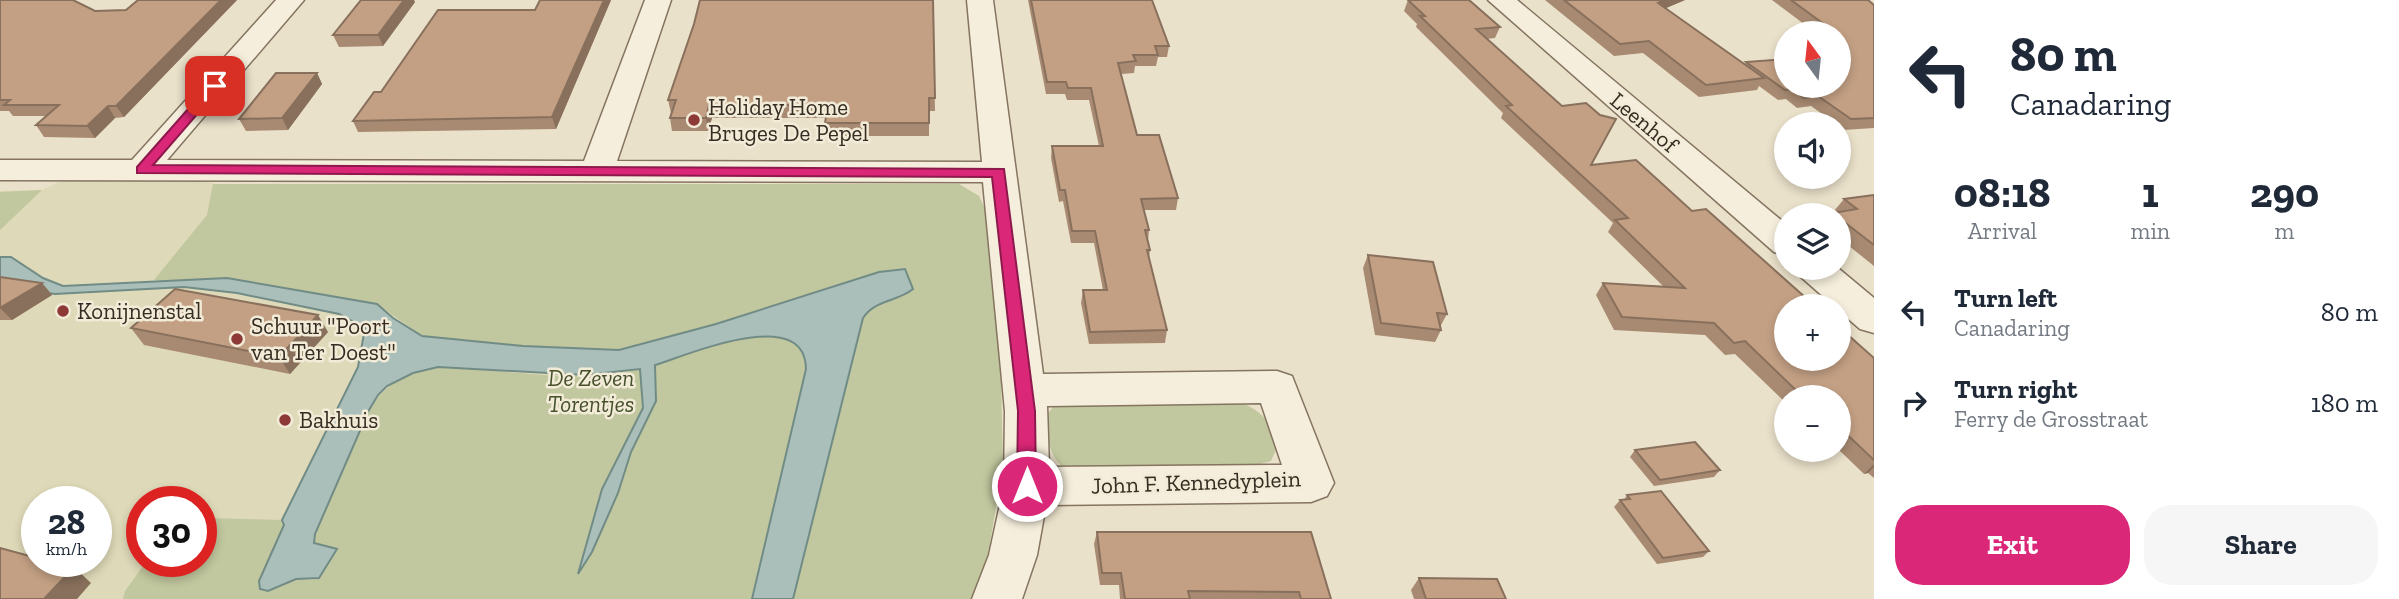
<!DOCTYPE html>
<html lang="en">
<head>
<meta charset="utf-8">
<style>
  body { margin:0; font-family:"Zilla Slab",serif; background:#f6f6f7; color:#1f2937; height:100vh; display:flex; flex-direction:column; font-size:26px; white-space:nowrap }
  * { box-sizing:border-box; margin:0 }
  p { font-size:23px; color:#747a83 }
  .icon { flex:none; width:38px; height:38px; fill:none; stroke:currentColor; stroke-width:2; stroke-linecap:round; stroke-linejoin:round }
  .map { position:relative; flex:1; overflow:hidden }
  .sheet { display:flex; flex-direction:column; background:#fff; width:525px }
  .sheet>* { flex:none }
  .banner { background:#fff; color:#1f2937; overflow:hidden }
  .needle { width:46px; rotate:345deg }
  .buttons { position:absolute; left:1774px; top:21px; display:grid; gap:14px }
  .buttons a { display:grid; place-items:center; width:77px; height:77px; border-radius:50%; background:#fff; box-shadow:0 4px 10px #0003; font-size:35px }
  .speed { position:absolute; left:21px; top:486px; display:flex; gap:14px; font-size:35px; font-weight:700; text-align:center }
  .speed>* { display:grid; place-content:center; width:91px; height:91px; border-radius:50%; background:#fff; box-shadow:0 4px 10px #0003; line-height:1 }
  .speed small { font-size:18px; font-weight:400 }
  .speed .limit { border:10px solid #d22; background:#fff; color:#111 }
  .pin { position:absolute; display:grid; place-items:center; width:60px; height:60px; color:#fff; margin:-30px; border-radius:14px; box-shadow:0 4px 10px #0006 }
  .me { position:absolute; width:77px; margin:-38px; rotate:0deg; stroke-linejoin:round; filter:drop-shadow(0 0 5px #0008) }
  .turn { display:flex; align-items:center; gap:24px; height:147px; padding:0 21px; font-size:32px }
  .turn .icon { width:91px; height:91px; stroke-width:2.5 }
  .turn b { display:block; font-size:49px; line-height:60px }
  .eta { display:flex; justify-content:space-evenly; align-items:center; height:119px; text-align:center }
  .eta b { font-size:42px; font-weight:800; line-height:49px }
  .cta { display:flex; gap:14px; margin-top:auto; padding:14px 21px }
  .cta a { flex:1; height:80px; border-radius:28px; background:#db2777; color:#fff; font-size:28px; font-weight:800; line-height:80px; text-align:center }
  .cta a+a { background:#f6f6f7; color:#1f2937 }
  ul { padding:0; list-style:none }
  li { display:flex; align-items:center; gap:21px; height:91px; padding:0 21px }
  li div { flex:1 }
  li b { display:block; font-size:26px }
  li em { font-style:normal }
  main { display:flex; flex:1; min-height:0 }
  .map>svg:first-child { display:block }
  .farmland { fill:#ded9b8; fill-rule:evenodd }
  .green { fill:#c1c79e }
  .water { fill:#aabfb9; stroke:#718c86; stroke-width:2 }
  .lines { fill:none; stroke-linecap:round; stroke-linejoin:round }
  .minor-casing { stroke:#847460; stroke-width:3 }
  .minor { fill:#f5eedc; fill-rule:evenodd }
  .wall { fill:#a88a72 }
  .shaded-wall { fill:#88705c }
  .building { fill:#c3a084; stroke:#88705c; stroke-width:2 }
  .route { fill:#db2777; stroke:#8e194d; stroke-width:2 }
  .poi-dot { fill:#8c3937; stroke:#f2ebd8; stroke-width:2.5 }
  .labels { text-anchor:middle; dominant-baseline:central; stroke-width:5; stroke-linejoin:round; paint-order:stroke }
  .poi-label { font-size:23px; fill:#362c22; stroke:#f2ebd8; text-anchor:start }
  .street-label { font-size:23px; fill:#362c22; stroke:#f2ebd8 }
  .park-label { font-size:23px; font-style:italic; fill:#46502b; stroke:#f2ebd8 }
</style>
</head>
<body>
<main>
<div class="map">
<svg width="1874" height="599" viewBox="0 0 1874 599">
  <rect width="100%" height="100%" fill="#eae1ca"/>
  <!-- farmland -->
  <path class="farmland" d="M194,177L213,184H959L979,196L1001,382L1003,466L972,599H0V191L42,190L67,178ZM37,502H96V562H37ZM142,502H201V562H142Z"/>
  <!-- green -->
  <g class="green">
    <polygon points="213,184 959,184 979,196 986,211 1001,382 1003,466 984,578 972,599 793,599 863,318 874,306 908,292 905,269 879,272 716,324 619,350 523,346 422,336 377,304 154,280 207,215"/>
    <polygon points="42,190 0,230 0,192"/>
    <path d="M766,335C786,337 806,346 806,369L752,599H123L125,591L146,562H201V518L282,520L284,525L259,581L268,591L296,579L313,580L329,547L314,543L315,534L369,410C388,378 420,367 455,367C511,371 577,383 631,371C676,361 720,339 766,335Z"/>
    <path d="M1056,403H1242C1258,409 1277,425 1277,445C1277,449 1273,456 1271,461L1253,466L1064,468C1048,456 1047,434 1046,416Z"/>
  </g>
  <!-- water -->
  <path class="water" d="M0,257H11L43,278L63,286L227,278L377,304L393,318L422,336L523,346L619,350L716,324L879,272L905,269L913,289C897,302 874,300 863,318L793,599H752L806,369C805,304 688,355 655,365L656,401L631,452L618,493L592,552L578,574L602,489L643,408L640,369L584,375L438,367L413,373L387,386L378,395L369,410L315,534L314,543L337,549L319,578L296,579L268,591L260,589L259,581L284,525L282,520L358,367L365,328L339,314L237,293L184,287L55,294L0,286Z"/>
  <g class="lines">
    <!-- minor casing -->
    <g class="minor-casing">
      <g id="minor">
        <path d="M276,0H304L167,160L584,161L645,0H671L617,161L982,162L967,0H993L1043,374L1277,371L1292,376L1334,483L1327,496L1311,502L1046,505L1037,555L1022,599H972L989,555L1004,486L1005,411L983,182L0,180V160H132ZM1261,403L1282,465L1049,467L1047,406Z"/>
        <polygon points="1488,0 1517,0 1787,225 1787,256 1774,252"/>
        <polygon points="1796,268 1838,268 1874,298 1874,333 1860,329 1839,311 1839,306 1834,306 1801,277"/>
      </g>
    </g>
    <!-- minor -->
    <use href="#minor" class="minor"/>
  </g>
  <!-- wall -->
  <g class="wall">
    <polygon points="0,0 95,11 126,10 138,0 237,0 124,117 115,118 95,138 44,137 36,125 46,116 13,116 9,111 0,111"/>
    <polygon points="540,0 611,0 556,129 358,132 353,121 381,92 535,10"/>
    <polygon points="933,0 935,111 929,111 929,136 826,136 826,118 712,118 708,131 672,131 670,118 671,113 668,100"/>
    <polygon points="1028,0 1152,0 1169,46 1167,57 1158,57 1156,66 1135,66 1134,73 1121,74 1137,135 1178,198 1176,210 1144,210 1149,230 1148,240 1150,250 1149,258 1167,330 1165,343 1089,344 1081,303 1083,290 1103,290 1094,243 1071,243 1063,201 1059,202 1051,158 1052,146 1099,146 1089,100 1067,100 1065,94 1046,94"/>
    <polygon points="1408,0 1500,27 1495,38 1487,39 1591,165 1692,211 1874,358 1874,478 1868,473 1864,474 1839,450 1839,397 1787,397 1787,404 1735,354 1725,355 1705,335 1614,330 1596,295 1603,283 1663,286 1608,232 1613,223 1501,118 1503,113 1416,27 1417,24 1404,11"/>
    <polygon points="1545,0 1685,0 1666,8 1745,64 1746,62 1839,86 1839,33 1816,33 1772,0 1868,0 1874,5 1874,128 1843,130 1839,127 1839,124 1836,124 1811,106 1797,108 1786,99 1778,100 1759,86 1757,90 1699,97 1643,53 1614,56"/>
    <polygon points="415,2 383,46 339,47 333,35"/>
    <polygon points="317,73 322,84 288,130 246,131 239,119"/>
    <polygon points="1874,195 1874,266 1839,238 1839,215 1831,215 1833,213 1836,212 1834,211 1844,199"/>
    <polygon points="1368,255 1447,314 1440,327 1441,330 1435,342 1375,335 1363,268"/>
    <polygon points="0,277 42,283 52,295 12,320 0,320"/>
    <polygon points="131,328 328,332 290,374 144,345"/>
    <polygon points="1635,450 1720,470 1714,477 1654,486 1630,457"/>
    <polygon points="1627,495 1709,551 1703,557 1657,564 1614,507 1620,500 1624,500"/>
    <polygon points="1097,532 1331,599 1120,599 1119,585 1100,585 1094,544"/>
    <polygon points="1419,578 1506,599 1414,599 1411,590"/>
  </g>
  <!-- shaded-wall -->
  <g class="shaded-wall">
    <polygon points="221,0 237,0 124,117 116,106"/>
    <polygon points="404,0 414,0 415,2 383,46 378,35"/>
    <polygon points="604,0 611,0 556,129 552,117"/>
    <polygon points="1664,0 1685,0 1652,14 1658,3"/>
    <polygon points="317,73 322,84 288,130 282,118"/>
    <polygon points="709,105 712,118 708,131 706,118"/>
    <polygon points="108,106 115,118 95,138 87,126"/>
    <polygon points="42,283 52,295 12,320 0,308"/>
    <polygon points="318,315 328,332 290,374 279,357"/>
    <polygon points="1874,464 1874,467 1868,473 1864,474"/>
    <polygon points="74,567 91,583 77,599 44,599"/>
  </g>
  <!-- building -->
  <g class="building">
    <polygon points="0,0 73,0 95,11 126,10 138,0 221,0 116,106 108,106 87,126 36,125 59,105 4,105 10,100 0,100"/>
    <polygon points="361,0 404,0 378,35 333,35"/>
    <polygon points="540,0 604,0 552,117 353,121 374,92 381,92 438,10 535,10"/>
    <polygon points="700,0 933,0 935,98 929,98 929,123 825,123 828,105 709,105 706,118 670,118 676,100 668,100 694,24"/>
    <polygon points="1031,0 1152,0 1169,46 1155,46 1158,55 1133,55 1136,61 1118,63 1137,135 1159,135 1178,198 1141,199 1149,230 1145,230 1150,250 1147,250 1167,330 1090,332 1083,290 1107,290 1095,231 1072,231 1065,190 1060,190 1052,146 1103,146 1091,88 1068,88 1066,82 1047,82"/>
    <polygon points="1408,0 1469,0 1500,27 1476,29 1562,106 1586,103 1600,115 1616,119 1591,165 1636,160 1692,211 1706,209 1815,306 1787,306 1787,359 1839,359 1839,327 1874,358 1874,460 1839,427 1839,397 1803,397 1745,341 1734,343 1714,323 1622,317 1603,283 1685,288 1615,220 1628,218 1506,106 1512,105 1420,16 1425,16"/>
    <polygon points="1564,0 1664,0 1658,3 1764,78 1706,85 1649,41 1620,44"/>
    <polygon points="1791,0 1868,0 1874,5 1874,118 1851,119 1818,96 1804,98 1792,89 1785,90 1746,62 1787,59 1787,86 1839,86 1839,33 1836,33"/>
    <polygon points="276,73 317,73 282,118 239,119"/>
    <polygon points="1874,195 1874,245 1839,218 1839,215 1836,215 1833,213 1857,209 1844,199"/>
    <polygon points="1368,255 1433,262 1447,314 1437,313 1441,330 1381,323"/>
    <polygon points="0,277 42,283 0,308"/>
    <polygon points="175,289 318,315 279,357 131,328"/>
    <polygon points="1695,442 1720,470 1660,480 1635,450"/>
    <polygon points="1661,491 1709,551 1663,558 1620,500 1630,499 1627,495"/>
    <polygon points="1097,532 1311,532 1331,599 1301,599 1299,592 1188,591 1190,599 1125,599 1121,573 1102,573"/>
    <polygon points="0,548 37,558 37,562 53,562 74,567 44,599 0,599"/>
    <polygon points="1419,578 1497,579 1506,599 1426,599"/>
  </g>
  <!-- route -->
  <polygon class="route" points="215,82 220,83 220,88 153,165 1004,169 1035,411 1036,486 1033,491 1027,493 1020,491 1017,486 1018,411 992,177 137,173 137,167 211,83"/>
  <!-- markers -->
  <g class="poi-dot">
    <circle cx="694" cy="120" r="7"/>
    <circle cx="63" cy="311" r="7"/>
    <circle cx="237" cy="339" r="7"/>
    <circle cx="285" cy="420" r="7"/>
  </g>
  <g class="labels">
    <!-- poi labels -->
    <g class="poi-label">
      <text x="708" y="107">Holiday Home<tspan x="708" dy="26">Bruges De Pepel</tspan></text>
      <text x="77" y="311">Konijnenstal</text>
      <text x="251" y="326">Schuur "Poort<tspan x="251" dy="26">van Ter Doest"</tspan></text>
      <text x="299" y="420">Bakhuis</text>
    </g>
    <!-- street labels -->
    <g class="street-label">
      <text transform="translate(1644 122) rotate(40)">Leenhof</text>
      <text transform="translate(1196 482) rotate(-2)">John F. Kennedyplein</text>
    </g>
    <!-- park labels -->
    <g class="park-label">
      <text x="591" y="378">De Zeven<tspan x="591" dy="26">Torentjes</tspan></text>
    </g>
  </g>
</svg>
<div class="buttons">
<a><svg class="needle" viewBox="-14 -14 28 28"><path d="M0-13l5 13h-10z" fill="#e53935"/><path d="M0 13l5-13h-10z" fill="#747a83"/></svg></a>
<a><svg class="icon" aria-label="sound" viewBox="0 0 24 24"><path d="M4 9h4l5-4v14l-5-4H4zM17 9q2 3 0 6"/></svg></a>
<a><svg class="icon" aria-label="layers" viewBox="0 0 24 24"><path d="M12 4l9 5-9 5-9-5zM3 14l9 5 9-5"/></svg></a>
<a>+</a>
<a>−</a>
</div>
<div class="speed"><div>28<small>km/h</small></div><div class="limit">30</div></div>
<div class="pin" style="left:215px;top:86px;background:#d93025"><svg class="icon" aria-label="arrive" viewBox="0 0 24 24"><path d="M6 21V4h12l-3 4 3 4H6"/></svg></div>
<svg class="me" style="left:1027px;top:486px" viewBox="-20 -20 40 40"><circle r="17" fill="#db2777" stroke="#fff" stroke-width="3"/><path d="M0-11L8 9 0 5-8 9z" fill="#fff"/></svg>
</div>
<section class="sheet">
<div class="banner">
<div class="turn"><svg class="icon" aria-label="left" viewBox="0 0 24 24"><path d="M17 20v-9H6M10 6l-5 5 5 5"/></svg><div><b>80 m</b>Canadaring</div></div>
</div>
<div class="eta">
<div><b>08:18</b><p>Arrival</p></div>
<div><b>1</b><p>min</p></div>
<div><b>290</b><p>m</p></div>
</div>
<ul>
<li><svg class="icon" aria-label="left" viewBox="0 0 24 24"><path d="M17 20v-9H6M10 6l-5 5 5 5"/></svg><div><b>Turn left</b><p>Canadaring</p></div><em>80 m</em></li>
<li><svg class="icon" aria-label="right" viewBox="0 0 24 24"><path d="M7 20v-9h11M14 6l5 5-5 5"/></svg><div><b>Turn right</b><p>Ferry de Grosstraat</p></div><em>180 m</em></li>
</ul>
<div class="cta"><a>Exit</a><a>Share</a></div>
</section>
</main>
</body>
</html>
